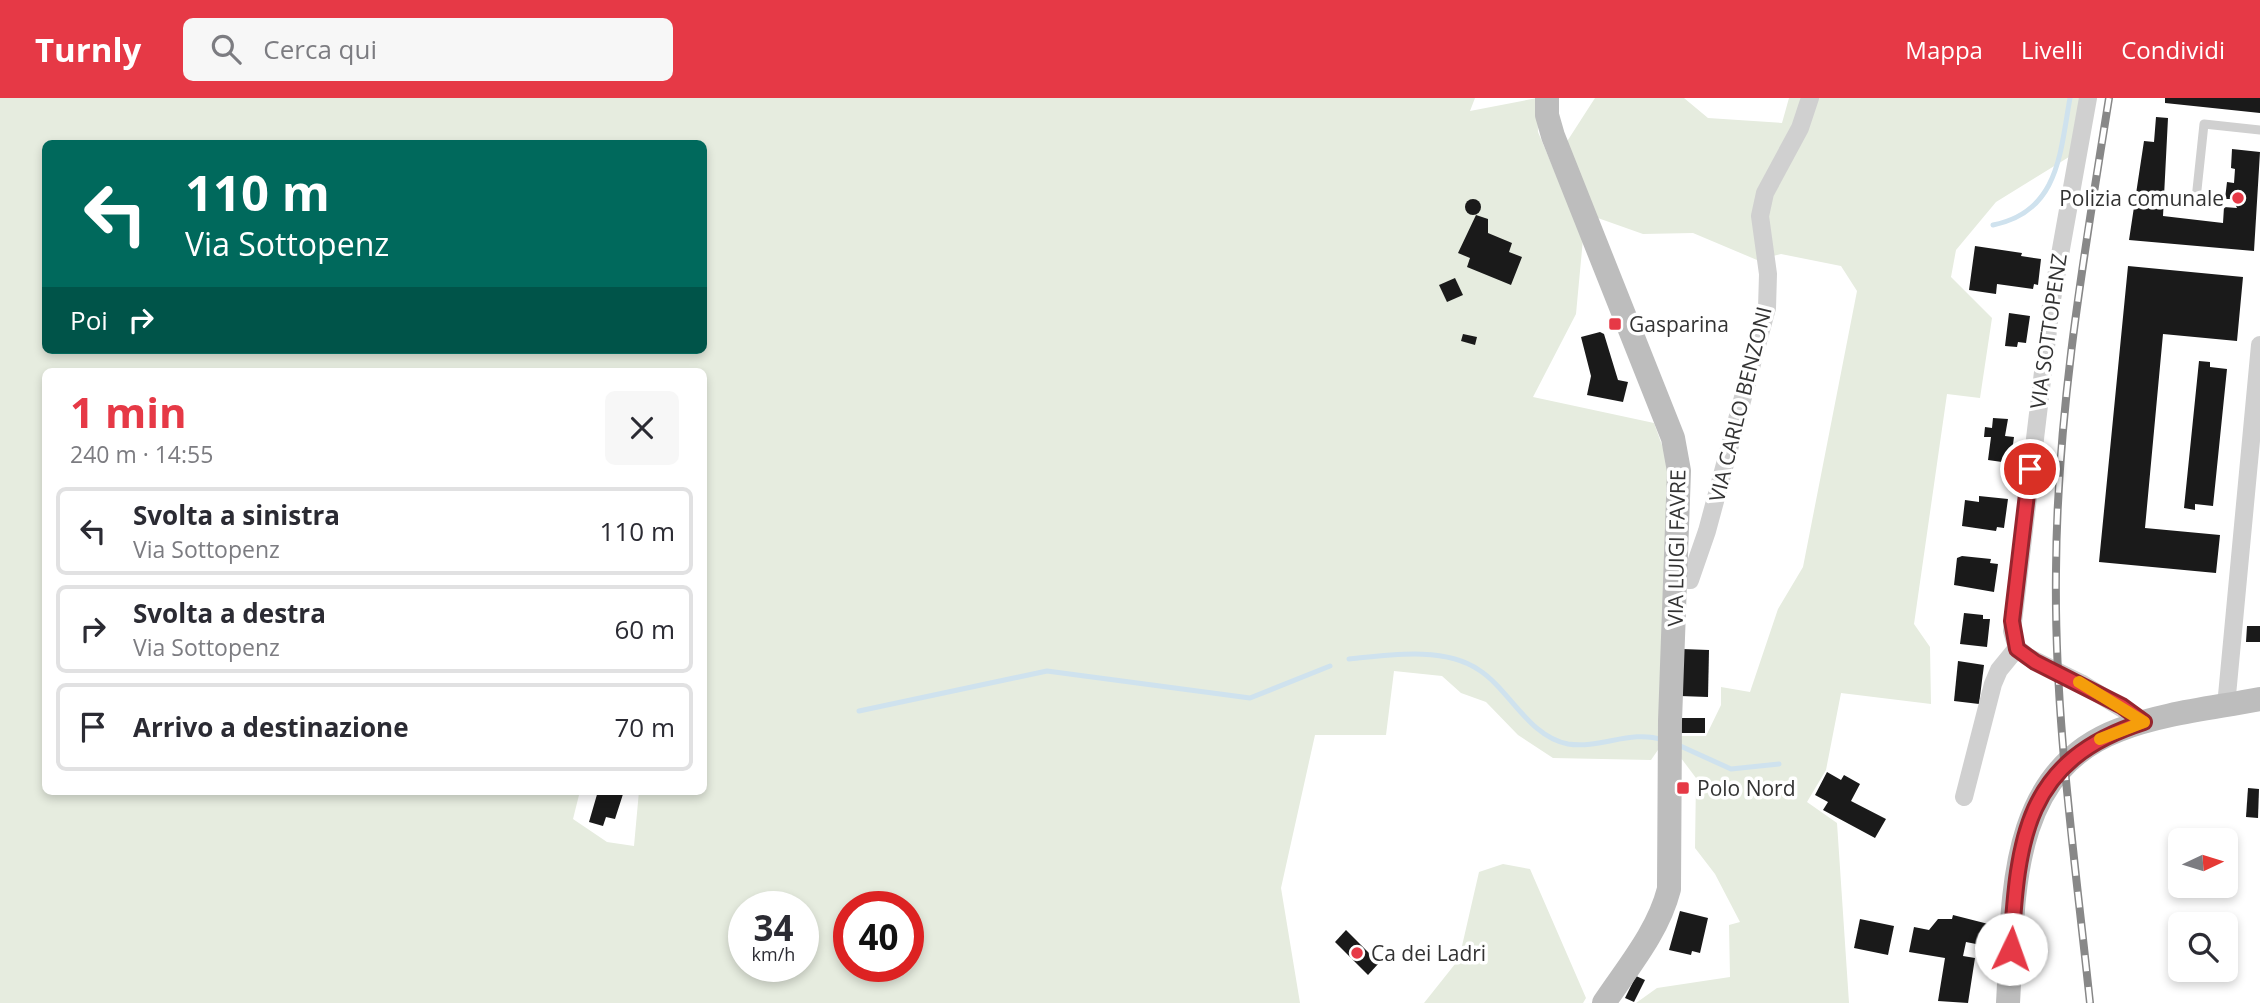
<!DOCTYPE html>
<html lang="it">
<head>
<meta charset="utf-8">
<style>
  body { margin:0; font-family:"Open Sans",sans-serif; background:#f7f7f7; color:#2b2b33; height:100vh; display:flex; flex-direction:column; font-size:26px; white-space:nowrap }
  * { box-sizing:border-box; margin:0 }
  p { font-size:23px; color:#7c7c81 }
  .icon { flex:none; width:38px; height:38px; fill:none; stroke:currentColor; stroke-width:2; stroke-linecap:round; stroke-linejoin:round }
  .map { position:relative; flex:1; overflow:hidden }
  .sheet { position:absolute; left:42px; top:270px; width:665px; height:427px; display:flex; flex-direction:column; background:#fff; border-radius:10px; box-shadow:0 4px 10px #0003 }
  .sheet>* { flex:none }
  .guide { position:absolute; left:42px; top:42px; width:665px; height:214px; border-radius:10px; box-shadow:0 4px 10px #0003; background:#00695c; color:#fff; overflow:hidden }
  .needle { width:46px; rotate:86deg }
  .controls { position:absolute; left:2168px; top:730px; display:grid; gap:14px }
  .controls a { display:grid; place-items:center; width:70px; height:70px; border-radius:10px; background:#fff; box-shadow:0 4px 10px #0003; font-size:35px }
  .speed { position:absolute; left:728px; top:793px; display:flex; gap:14px; font-size:35px; font-weight:700; text-align:center }
  .speed>* { display:grid; place-content:center; width:91px; height:91px; border-radius:50%; background:#fff; box-shadow:0 4px 10px #0003; line-height:1 }
  .speed small { font-size:18px; font-weight:400 }
  .speed .limit { border:10px solid #d22; background:#fff; color:#111 }
  .pin { position:absolute; display:grid; place-items:center; width:60px; height:60px; color:#fff; margin:-30px; border:4px solid #fff; border-radius:50%; box-shadow:0 2px 7px #0007 }
  .me { position:absolute; width:77px; margin:-38px; rotate:3deg; stroke-linejoin:round; filter:drop-shadow(0 0 5px #0008) }
  .turn { display:flex; align-items:center; gap:24px; height:147px; padding:0 28px; font-size:32px }
  .turn .icon { width:91px; height:91px; stroke-width:2.5 }
  .turn b { display:block; font-size:49px; line-height:60px }
  .then { display:flex; align-items:center; height:66px; padding:0 28px; background:#0003; gap:14px; font-size:26px }
  .round { display:grid; place-items:center; flex:none; width:74px; height:74px; border-radius:10px; background:#f7f7f7 }
  .head { display:flex; align-items:center; justify-content:space-between; height:119px; padding:0 28px }
  h1 { font-size:42px; font-weight:700; line-height:52px; color:#e63946 }
  ul { padding:0; list-style:none }
  li { display:flex; align-items:center; gap:21px; height:88px; margin:0 14px 10px; padding:0 14px; border:4px solid #e1e1e2; border-radius:10px }
  li div { flex:1 }
  li b { display:block; font-size:26px }
  li em { font-style:normal }
  header { display:flex; align-items:center; gap:42px; box-sizing:border-box; height:98px; padding:0 35px; background:#e63946; color:#fff }
  header strong { font-size:33px }
  nav { display:flex; gap:38px; margin-inline-start:auto; font-size:24px }
  .search { width:490px; height:63px; background:#f7f7f7; display:flex; align-items:center; gap:18px; box-sizing:border-box; padding:0 24px; border-radius:10px; color:#7c7c81; font-size:26px }
  .map>svg:first-child { display:block }
  .green { fill:#e6ecdf; fill-rule:evenodd }
  .lines { fill:none; stroke-linecap:round; stroke-linejoin:round }
  .stream { stroke:#cfe2ee; stroke-width:5 }
  .building { fill:#1a1a1a }
  .lane { stroke:#d0d0d0; stroke-width:9 }
  .street { stroke:#d0d0d0; stroke-width:18 }
  .secondary { stroke:#bdbdbd; stroke-width:24 }
  .rail-casing { stroke:#888; stroke-width:8 }
  .rail { stroke:#fff; stroke-width:5; stroke-dasharray:16; stroke-linecap:butt }
  .route-casing { stroke:#96252e; stroke-width:18 }
  .route { stroke:#e63946; stroke-width:12 }
  .slow { stroke:#f59e0b; stroke-width:12 }
  .poi-dot { fill:#e63946; stroke:#fff; stroke-width:2.5 }
  .labels { text-anchor:middle; dominant-baseline:central; stroke-width:7; stroke-linejoin:round; paint-order:stroke }
  .poi-label { font-size:21px; fill:#333; stroke:#fff; text-anchor:start }
  .street-label { font-size:21px; fill:#333; stroke:#fff }
</style>
</head>
<body>
<header>
<strong>Turnly</strong>
<div class="search"><svg class="icon" aria-label="search" viewBox="0 0 24 24"><circle cx="10" cy="10" r="6"/><path d="M15 15l6 6"/></svg>Cerca qui</div>
<nav><a>Mappa</a><a>Livelli</a><a>Condividi</a></nav>
</header>
<div class="map">
<svg width="2260" height="905" viewBox="0 0 2260 905">
  <rect width="100%" height="100%" fill="#fff"/>
  <!-- green -->
  <g class="green">
    <path d="M0,0H1475L1470,13L1537,0L1538,34L1583,141L1576,216L1533,299L1654,325L1667,361V508L1660,649L1651,662L1553,660L1518,637L1486,604L1461,595L1442,578L1394,573L1386,637H1315L1281,790L1300,905H0ZM46,46H704V252H46ZM46,273H704V693H639L634,748L607,744L573,721L580,693H46ZM744,808H803V868H744ZM849,808H908V868H849Z"/>
    <polygon points="1595,0 1684,0 1708,20 1782,25 1789,0 2088,0 2077,54 1996,104 1956,152 1951,179 1992,220 1980,300 1947,296 1914,526 1930,549 1931,606 1841,595 1826,672 1807,704 1837,725 1849,905 1636,905 1657,890 1730,879 1729,827 1740,824 1715,776 1695,750 1696,680 1678,656 1677,638 1706,638 1721,607 1721,589 1750,594 1778,511 1803,469 1857,193 1841,168 1781,156 1757,162 1693,135 1643,136 1595,119 1566,45"/>
    <polygon points="1503,766 1530,771 1586,900 1583,905 1424,905 1459,861 1479,774"/>
  </g>
  <g class="lines">
    <!-- stream -->
    <g class="stream">
      <path d="M1993,127C2059,114 2060,55 2070,0"/>
      <path d="M1349,561C1388,557 1445,548 1479,572C1510,592 1529,639 1568,646C1601,651 1631,631 1663,642"/>
      <polyline points="859,613 1047,573 1250,600 1330,568"/>
      <polyline points="1676,646 1731,671 1779,666"/>
    </g>
  </g>
  <!-- building -->
  <g class="building">
    <polygon points="2165,0 2260,0 2260,15 2165,5"/>
    <polygon points="2156,19 2168,20 2163,118 2223,125 2224,109 2237,110 2233,101 2225,101 2227,84 2234,85 2235,71 2231,70 2232,51 2260,54 2254,153 2129,142 2144,43 2154,44"/>
    <circle cx="1473" cy="109" r="8"/>
    <polygon points="1476,117 1488,121 1488,135 1512,145 1509,154 1522,159 1511,187 1467,169 1470,160 1458,155"/>
    <polygon points="1975,148 2022,155 2021,158 2041,161 2038,187 2034,186 2033,191 1997,186 1996,196 1969,192"/>
    <polygon points="2128,168 2243,179 2237,243 2163,236 2145,430 2220,437 2216,475 2099,464"/>
    <polygon points="1455,180 1463,197 1447,204 1439,187"/>
    <polygon points="2009,215 2030,218 2026,245 2018,244 2017,249 2005,248"/>
    <polygon points="1600,234 1604,236 1618,282 1628,284 1623,304 1587,297 1591,278 1581,239"/>
    <polygon points="1463,236 1477,239 1475,247 1461,243"/>
    <polygon points="2199,263 2210,264 2210,269 2227,271 2213,408 2195,406 2195,412 2184,410"/>
    <polygon points="1993,320 2008,321 2005,338 2014,339 2011,361 2003,360 2002,364 1988,362 1991,339 1984,339 1985,329 1992,330"/>
    <polygon points="1979,398 2008,401 2004,430 1997,429 1996,433 1962,428 1965,402 1979,404"/>
    <polygon points="1962,458 1991,461 1990,465 1998,466 1994,494 1954,487 1957,460"/>
    <polygon points="1964,515 1983,517 1983,521 1990,521 1987,549 1960,546"/>
    <polygon points="2247,528 2260,528 2260,544 2246,544"/>
    <polygon points="1682,551 1709,552 1708,599 1680,598"/>
    <polygon points="1958,563 1984,567 1979,606 1954,603"/>
    <rect x="1679" y="620" width="26" height="15"/>
    <polygon points="1827,674 1841,682 1844,677 1860,686 1851,703 1886,721 1875,740 1823,712 1828,704 1815,697"/>
    <polygon points="2248,690 2259,691 2258,720 2246,719"/>
    <polygon points="598,693 624,693 615,721 606,719 603,728 589,724"/>
    <polygon points="1680,813 1708,820 1700,855 1692,853 1691,857 1669,852"/>
    <polygon points="1953,817 2004,830 2001,851 1966,844 1963,858 1975,860 1968,905 1938,903 1945,860 1909,854 1914,829 1929,832 1938,821 1952,821"/>
    <polygon points="1860,821 1894,828 1888,857 1854,850"/>
    <polygon points="1346,832 1379,865 1368,877 1335,844"/>
    <polygon points="1636,878 1645,882 1634,904 1625,900"/>
  </g>
  <g class="lines">
    <!-- lane -->
    <polyline class="lane" points="2196,101 2204,26 2260,32"/>
    <!-- street -->
    <g class="street">
      <polyline points="2088,0 2051,207 2012,533 2017,550 2028,559 2081,585 2144,624"/>
      <polyline points="1677,481 1690,482 1707,433 1767,210 1768,176 1760,118 1765,95 1800,30 1810,0"/>
      <polyline points="2226,608 2260,247"/>
      <polyline points="1964,699 1993,586 1999,572 2017,550"/>
    </g>
    <!-- secondary -->
    <g class="secondary">
      <path d="M1547,0V17L1553,38L1673,340L1679,373L1670,623L1669,791C1658,834 1628,869 1604,905"/>
      <path d="M2008,905C2014,805 2005,675 2119,632C2163,615 2214,610 2260,601"/>
    </g>
    <!-- rail casing -->
    <g class="rail-casing">
      <path id="rail" d="M2090,905C2075,761 2054,618 2056,473C2057,313 2084,157 2109,0"/>
    </g>
    <!-- rail -->
    <use href="#rail" class="rail"/>
  </g>
  <g class="lines">
    <!-- route casing -->
    <g class="route-casing">
      <path id="route" d="M2011,851C2018,741 2024,662 2144,624L2122,608L2035,564L2017,551L2012,523L2030,371"/>
    </g>
    <!-- route -->
    <use href="#route" class="route"/>
    <!-- slow -->
    <polyline class="slow" points="2079,584 2144,624 2100,641"/>
  </g>
  <!-- markers -->
  <g class="poi-dot">
    <circle cx="2238" cy="100" r="7"/>
    <rect x="1608" y="219" width="14" height="14" rx="3.5"/>
    <rect x="1676" y="683" width="14" height="14" rx="3.5"/>
    <circle cx="1357" cy="855" r="7"/>
  </g>
  <g class="labels">
    <!-- poi labels -->
    <g class="poi-label">
      <text x="2224" y="100" text-anchor="end">Polizia comunale</text>
      <text x="1629" y="226">Gasparina</text>
      <text x="1697" y="690">Polo Nord</text>
      <text x="1371" y="855">Ca dei Ladri</text>
    </g>
    <!-- street labels -->
    <g class="street-label">
      <text transform="translate(2048 233) rotate(-82)">VIA SOTTOPENZ</text>
      <text transform="translate(1740 306) rotate(-76)">VIA CARLO BENZONI</text>
      <text transform="translate(1676 450) rotate(-89)">VIA LUIGI FAVRE</text>
    </g>
  </g>
</svg>
<div class="controls">
<a><svg class="needle" viewBox="-14 -14 28 28"><path d="M0-13l5 13h-10z" fill="#e53935"/><path d="M0 13l5-13h-10z" fill="#7c7c81"/></svg></a>
<a><svg class="icon" aria-label="search" viewBox="0 0 24 24"><circle cx="10" cy="10" r="6"/><path d="M15 15l6 6"/></svg></a>
</div>
<div class="speed"><div>34<small>km/h</small></div><div class="limit">40</div></div>
<div class="pin" style="left:2030px;top:371px;background:#d93025"><svg class="icon" aria-label="arrive" viewBox="0 0 24 24"><path d="M6 21V4h12l-3 4 3 4H6"/></svg></div>
<svg class="me" style="left:2011px;top:851px" viewBox="-20 -20 40 40"><circle r="19" fill="#fff"/><path d="M0-13L10 11 0 6-10 11z" fill="#e63946"/></svg>
<div class="guide">
<div class="turn"><svg class="icon" aria-label="left" viewBox="0 0 24 24"><path d="M17 20v-9H6M10 6l-5 5 5 5"/></svg><div><b>110 m</b>Via Sottopenz</div></div>
<div class="then">Poi<svg class="icon" aria-label="right" viewBox="0 0 24 24"><path d="M7 20v-9h11M14 6l5 5-5 5"/></svg></div>
</div>
<section class="sheet">
<div class="head"><div><h1>1 min</h1><p>240 m · 14:55</p></div><a class="round"><svg class="icon" aria-label="close" viewBox="0 0 24 24"><path d="M6 6l12 12M18 6L6 18"/></svg></a></div>
<ul>
<li><svg class="icon" aria-label="left" viewBox="0 0 24 24"><path d="M17 20v-9H6M10 6l-5 5 5 5"/></svg><div><b>Svolta a sinistra</b><p>Via Sottopenz</p></div><em>110 m</em></li>
<li><svg class="icon" aria-label="right" viewBox="0 0 24 24"><path d="M7 20v-9h11M14 6l5 5-5 5"/></svg><div><b>Svolta a destra</b><p>Via Sottopenz</p></div><em>60 m</em></li>
<li><svg class="icon" aria-label="arrive" viewBox="0 0 24 24"><path d="M6 21V4h12l-3 4 3 4H6"/></svg><div><b>Arrivo a destinazione</b></div><em>70 m</em></li>
</ul>
</section>
</div>
</body>
</html>
